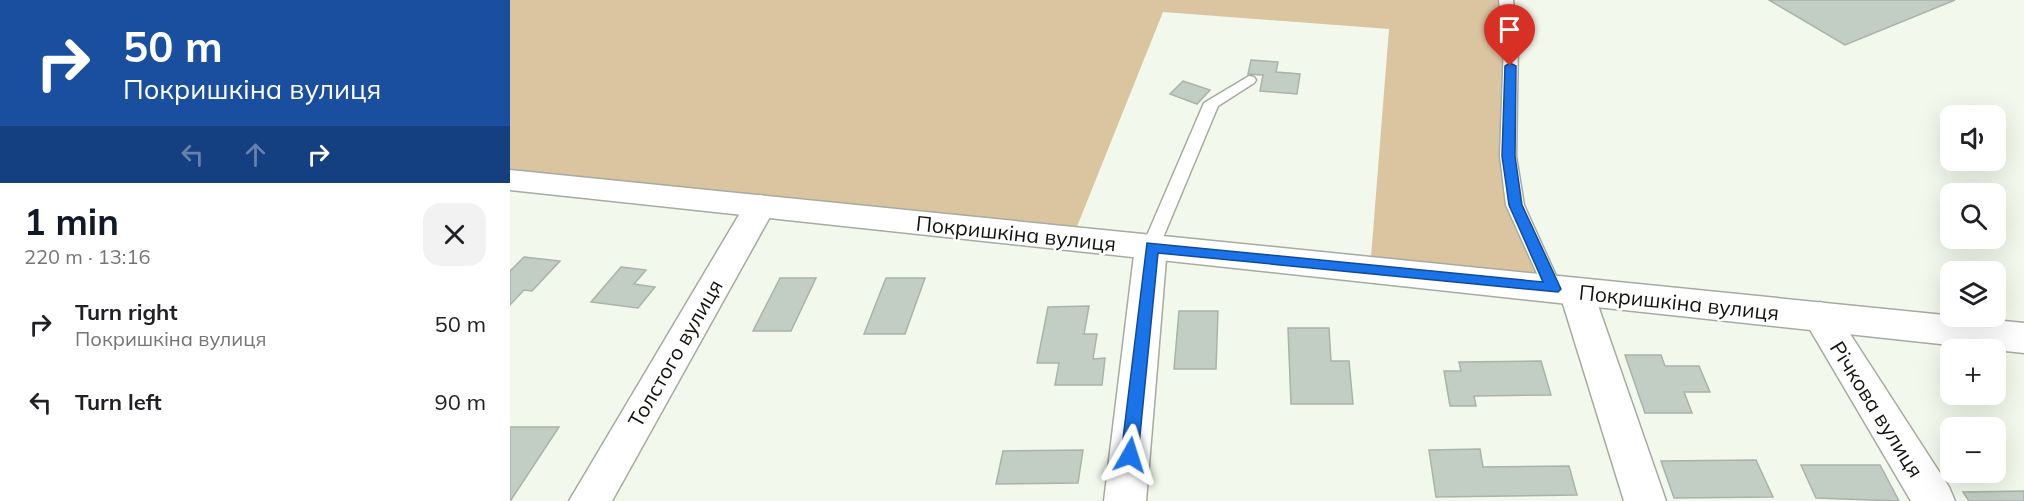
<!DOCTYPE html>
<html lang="en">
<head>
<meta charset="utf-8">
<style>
  body { margin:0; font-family:Mulish,sans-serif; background:#f2f2f2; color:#202124; height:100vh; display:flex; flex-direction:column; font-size:22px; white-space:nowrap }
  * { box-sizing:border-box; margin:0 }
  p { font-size:20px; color:#757577 }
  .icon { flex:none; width:33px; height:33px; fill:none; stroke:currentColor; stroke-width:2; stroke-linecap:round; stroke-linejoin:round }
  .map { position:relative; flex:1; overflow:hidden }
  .details { display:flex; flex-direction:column; background:#fff; width:510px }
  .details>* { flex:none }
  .guide { background:#1a4fa0; color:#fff; overflow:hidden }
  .tools { position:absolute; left:1430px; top:105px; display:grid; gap:12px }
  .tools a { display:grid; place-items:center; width:66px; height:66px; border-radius:12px; background:#fff; box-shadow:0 6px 24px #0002; font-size:30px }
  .pin { position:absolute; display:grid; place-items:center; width:51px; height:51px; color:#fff; margin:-62px -26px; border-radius:50% 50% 50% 0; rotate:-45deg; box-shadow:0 0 6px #0007 }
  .pin .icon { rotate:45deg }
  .me { position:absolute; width:66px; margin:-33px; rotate:6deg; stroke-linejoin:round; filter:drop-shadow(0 0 4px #0008) }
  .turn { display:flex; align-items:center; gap:21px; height:126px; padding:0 24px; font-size:27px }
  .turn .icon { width:78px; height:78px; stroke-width:2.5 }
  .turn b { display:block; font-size:42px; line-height:51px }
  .lanes { display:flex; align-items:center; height:57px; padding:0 24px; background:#0003; justify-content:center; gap:30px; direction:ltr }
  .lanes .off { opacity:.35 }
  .round { display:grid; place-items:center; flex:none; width:63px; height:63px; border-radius:18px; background:#f2f2f2 }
  .summary { display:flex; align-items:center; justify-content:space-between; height:102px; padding:0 24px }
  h1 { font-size:36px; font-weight:700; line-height:45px; color:#111827 }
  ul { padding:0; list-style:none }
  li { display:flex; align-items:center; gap:18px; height:78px; padding:0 24px }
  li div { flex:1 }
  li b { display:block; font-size:22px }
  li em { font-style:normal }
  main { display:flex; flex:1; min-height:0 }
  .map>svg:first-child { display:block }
  .green { fill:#dbc5a1 }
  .building { fill:#c2cec4; stroke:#a8b3aa; stroke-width:1.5 }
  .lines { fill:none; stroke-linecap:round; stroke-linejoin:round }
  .service-casing { stroke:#a5ab9f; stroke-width:3 }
  .minor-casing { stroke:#a5ab9f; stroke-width:3 }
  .tertiary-casing { stroke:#a5ab9f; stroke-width:3 }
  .service { fill:#fff; fill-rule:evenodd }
  .minor { fill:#fff; fill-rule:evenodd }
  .tertiary { fill:#fff; fill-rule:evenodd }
  .route { fill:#1a73e8; stroke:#114b97; stroke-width:1.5 }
  .labels { text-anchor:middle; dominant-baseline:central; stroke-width:5; stroke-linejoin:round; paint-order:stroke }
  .street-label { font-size:21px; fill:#11130e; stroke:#fff }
</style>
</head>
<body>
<main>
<section class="details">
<div class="guide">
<div class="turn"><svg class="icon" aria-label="right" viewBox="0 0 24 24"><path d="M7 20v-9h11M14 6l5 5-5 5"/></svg><div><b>50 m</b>Покришкіна вулиця</div></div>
<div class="lanes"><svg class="icon off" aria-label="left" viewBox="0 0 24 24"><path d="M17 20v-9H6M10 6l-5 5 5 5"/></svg><svg class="icon off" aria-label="ahead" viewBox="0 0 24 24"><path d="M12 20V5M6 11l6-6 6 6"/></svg><svg class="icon" aria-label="right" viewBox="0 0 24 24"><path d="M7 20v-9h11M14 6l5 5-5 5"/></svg></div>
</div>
<div class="summary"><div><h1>1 min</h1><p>220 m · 13:16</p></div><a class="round"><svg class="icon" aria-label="close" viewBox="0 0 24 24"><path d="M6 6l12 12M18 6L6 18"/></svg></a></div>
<ul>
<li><svg class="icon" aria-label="right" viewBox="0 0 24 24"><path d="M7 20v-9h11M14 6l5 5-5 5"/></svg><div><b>Turn right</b><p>Покришкіна вулиця</p></div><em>50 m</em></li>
<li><svg class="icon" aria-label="left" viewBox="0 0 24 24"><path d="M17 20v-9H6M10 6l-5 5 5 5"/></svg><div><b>Turn left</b></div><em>90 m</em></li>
</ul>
</section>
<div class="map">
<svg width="1514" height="501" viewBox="0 0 1514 501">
  <rect width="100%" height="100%" fill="#f2f8eb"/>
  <!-- green -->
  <polygon class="green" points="0,0 996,0 1005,205 1043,289 860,270 879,29 653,12 562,239 0,180"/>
  <!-- building -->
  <g class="building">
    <polygon points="1259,0 1445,0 1335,45"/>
    <polygon points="741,60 768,62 766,72 790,74 787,94 750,91 753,75 738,74"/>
    <polygon points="673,81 700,90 687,104 660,94"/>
    <polygon points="14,257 50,261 22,291 14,290 0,305 0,271"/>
    <polygon points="111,267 136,270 124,284 145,287 128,308 81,302"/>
    <polygon points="270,278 306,278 281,331 243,331"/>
    <polygon points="376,278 415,278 395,334 354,334"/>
    <polygon points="579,306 574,334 587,334 583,359 595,358 592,385 545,385 549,363 527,363 538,307"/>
    <polygon points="669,311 708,311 706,369 664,369"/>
    <polygon points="778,328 819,328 821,361 839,361 843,404 781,404"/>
    <polygon points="1115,355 1151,355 1155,366 1189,366 1200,392 1174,392 1182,413 1135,413"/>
    <polygon points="1031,361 1041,395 964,396 966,406 940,406 934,371 951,371 949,362"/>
    <polygon points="0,427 49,427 1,500 0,500"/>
    <polygon points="970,449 973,467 1059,466 1067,495 926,497 919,450"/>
    <polygon points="573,450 568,483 486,484 493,451"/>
    <polygon points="1246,460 1263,497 1164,498 1151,461"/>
    <polygon points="1291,465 1370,465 1389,501 1306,498"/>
    <polygon points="1514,491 1514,501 1459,501 1453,492"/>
  </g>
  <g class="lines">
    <!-- service casing -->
    <g class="service-casing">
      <g id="service">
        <polygon points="989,0 1003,0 1008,44 1006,156 1014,205 1052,289 1050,294 1043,296 1036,294 1034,289 996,205 990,156 994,44"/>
        <polygon points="739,76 744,77 746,80 744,83 708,106 647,252 635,252 632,247 694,103"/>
      </g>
    </g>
    <!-- minor casing -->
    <g class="minor-casing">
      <g id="minor">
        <polygon points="250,195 261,198 266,206 102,501 59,501 239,198"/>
        <polygon points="641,235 653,238 657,247 636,501 594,501 625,247 629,238"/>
        <polygon points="1066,278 1078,282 1083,291 1156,501 1114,501 1049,291 1054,282"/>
        <polygon points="1310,302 1322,306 1439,487 1445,501 1401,501 1292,316 1298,306"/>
      </g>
    </g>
    <!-- tertiary casing -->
    <g class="tertiary-casing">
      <polygon id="tertiary" points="0,170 1514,323 1514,353 0,190"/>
    </g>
    <!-- service -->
    <use href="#service" class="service"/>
    <!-- minor -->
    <use href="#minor" class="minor"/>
    <!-- tertiary -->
    <use href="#tertiary" class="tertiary"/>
  </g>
  <!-- route -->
  <polygon class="route" points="1000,63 1006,66 1005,156 1012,205 1051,289 1048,292 648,253 628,455 626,460 620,462 614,460 611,455 637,243 1033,282 999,205 992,156 995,66"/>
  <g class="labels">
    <!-- street labels -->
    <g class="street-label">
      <text transform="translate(506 233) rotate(6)">Покришкіна вулиця</text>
      <text transform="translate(1169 302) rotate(6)">Покришкіна вулиця</text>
      <text transform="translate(165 353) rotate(-60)">Толстого вулиця</text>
      <text transform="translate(1367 409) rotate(58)">Річкова вулиця</text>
    </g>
  </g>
</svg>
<div class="tools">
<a><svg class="icon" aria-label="sound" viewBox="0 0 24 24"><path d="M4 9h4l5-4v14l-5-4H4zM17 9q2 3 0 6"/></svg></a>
<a><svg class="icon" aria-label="search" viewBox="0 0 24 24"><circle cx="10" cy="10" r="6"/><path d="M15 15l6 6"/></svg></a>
<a><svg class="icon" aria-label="layers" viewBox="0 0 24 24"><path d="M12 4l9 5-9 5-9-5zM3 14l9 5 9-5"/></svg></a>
<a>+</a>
<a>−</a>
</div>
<div class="pin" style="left:1000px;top:66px;background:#d93025"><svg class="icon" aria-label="arrive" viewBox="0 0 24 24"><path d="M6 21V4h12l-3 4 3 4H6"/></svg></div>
<svg class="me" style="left:620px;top:455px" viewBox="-20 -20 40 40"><path d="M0-17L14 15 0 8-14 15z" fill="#1a73e8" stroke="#fff" stroke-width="4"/></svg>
</div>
</main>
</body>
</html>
